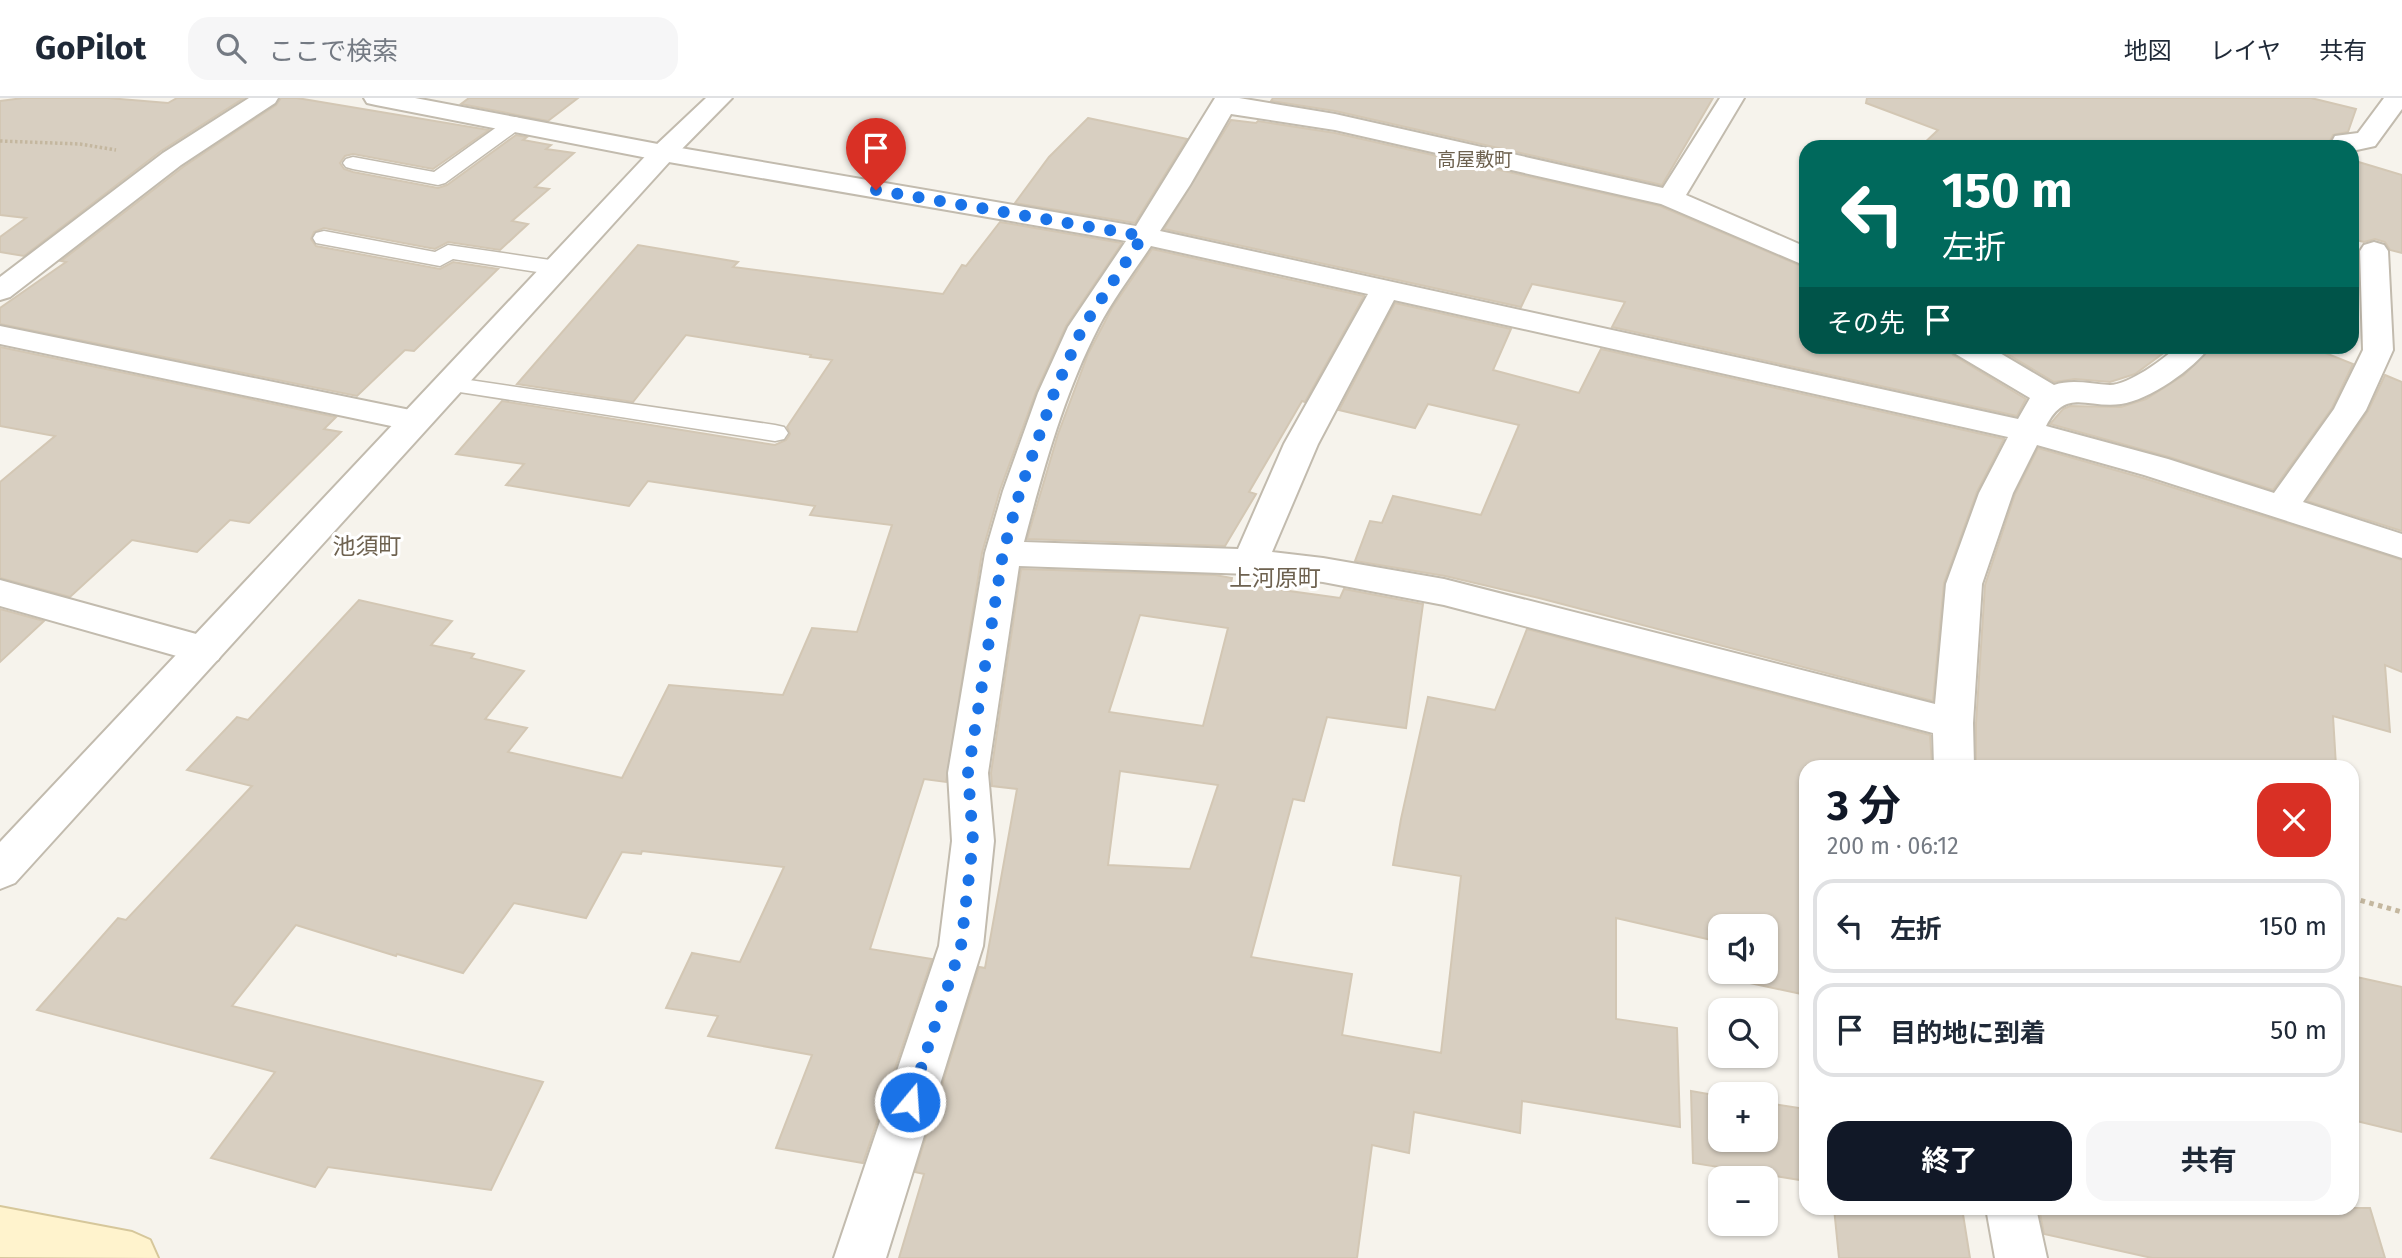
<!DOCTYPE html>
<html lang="ja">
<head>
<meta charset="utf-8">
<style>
  body { margin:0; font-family:"Fira Sans","Noto Sans JP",sans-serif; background:#f6f6f7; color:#1f2937; height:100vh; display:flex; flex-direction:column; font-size:26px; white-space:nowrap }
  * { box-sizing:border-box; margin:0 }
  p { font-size:23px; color:#747a83 }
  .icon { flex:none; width:38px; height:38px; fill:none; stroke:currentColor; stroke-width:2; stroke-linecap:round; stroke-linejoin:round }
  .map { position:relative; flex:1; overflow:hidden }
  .drawer { position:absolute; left:1799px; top:662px; width:560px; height:455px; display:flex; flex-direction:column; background:#fff; border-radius:21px; box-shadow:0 2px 5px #0004 }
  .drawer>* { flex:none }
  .hud { position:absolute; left:1799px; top:42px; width:560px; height:214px; border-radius:21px; box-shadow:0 2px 5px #0004; background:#00695c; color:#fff; overflow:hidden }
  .controls { position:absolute; left:1708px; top:816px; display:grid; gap:14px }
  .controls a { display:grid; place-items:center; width:70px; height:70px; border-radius:14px; background:#fff; box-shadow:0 2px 5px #0004; font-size:35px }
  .pin { position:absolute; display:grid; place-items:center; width:60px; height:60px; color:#fff; margin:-72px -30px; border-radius:50% 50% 50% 0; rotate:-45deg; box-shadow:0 0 7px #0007 }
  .pin .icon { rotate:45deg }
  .me { position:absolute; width:77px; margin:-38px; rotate:18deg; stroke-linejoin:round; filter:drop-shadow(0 0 5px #0008) }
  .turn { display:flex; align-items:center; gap:24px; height:147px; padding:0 28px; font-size:32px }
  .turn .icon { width:91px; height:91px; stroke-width:2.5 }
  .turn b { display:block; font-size:49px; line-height:60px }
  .then { display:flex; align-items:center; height:66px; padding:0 28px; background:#0003; gap:14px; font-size:26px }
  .round { display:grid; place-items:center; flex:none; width:74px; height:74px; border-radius:21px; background:#f6f6f7 }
  .overview { display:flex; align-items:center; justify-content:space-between; height:119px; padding:0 28px }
  h1 { font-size:42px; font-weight:700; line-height:52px; color:#111827 }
  .primary-button { display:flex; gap:14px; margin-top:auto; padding:14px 28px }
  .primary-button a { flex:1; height:80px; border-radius:21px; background:#111827; color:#fff; font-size:28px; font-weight:700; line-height:80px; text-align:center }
  .primary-button a+a { background:#f6f6f7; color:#1f2937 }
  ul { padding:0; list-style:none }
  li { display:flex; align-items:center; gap:21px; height:94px; margin:0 14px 10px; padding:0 14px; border:4px solid #e0e1e3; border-radius:21px }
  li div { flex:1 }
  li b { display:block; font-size:26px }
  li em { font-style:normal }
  header { display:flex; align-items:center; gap:42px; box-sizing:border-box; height:98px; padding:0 35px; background:#fff; border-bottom:2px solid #e0e1e3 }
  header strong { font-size:33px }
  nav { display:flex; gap:38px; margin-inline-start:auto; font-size:24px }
  .search { width:490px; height:63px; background:#f6f6f7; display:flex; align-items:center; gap:18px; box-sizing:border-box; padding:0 24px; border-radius:21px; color:#747a83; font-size:26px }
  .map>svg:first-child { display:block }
  .building { fill:#d8cfc1; stroke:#d3c7b4; stroke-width:2; fill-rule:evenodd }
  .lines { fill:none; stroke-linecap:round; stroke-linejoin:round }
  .service-casing { stroke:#c2bbae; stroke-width:3 }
  .minor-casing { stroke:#c2bbae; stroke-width:4 }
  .tertiary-casing { stroke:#c2bbae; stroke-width:4 }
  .secondary-casing { stroke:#d6c79b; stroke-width:4 }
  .path-far1 { stroke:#c4b79f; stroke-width:3.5; stroke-dasharray:2.5 2.5; stroke-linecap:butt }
  .path { stroke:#c4b79f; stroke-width:5; stroke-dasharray:4.5 4.5; stroke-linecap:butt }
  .service { fill:#fff; fill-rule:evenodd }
  .minor { fill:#fff; fill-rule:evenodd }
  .tertiary { fill:#fff; fill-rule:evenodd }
  .secondary { fill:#fff3cd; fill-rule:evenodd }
  .route { stroke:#1a73e8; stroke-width:12; stroke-dasharray:0 21.6 }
  .labels { text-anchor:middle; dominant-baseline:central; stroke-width:6; stroke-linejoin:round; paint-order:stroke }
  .far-quarter-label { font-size:19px; fill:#6e6250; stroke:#fff }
  .quarter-label { font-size:23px; fill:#6e6250; stroke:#fff }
</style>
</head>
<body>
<header>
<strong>GoPilot</strong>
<div class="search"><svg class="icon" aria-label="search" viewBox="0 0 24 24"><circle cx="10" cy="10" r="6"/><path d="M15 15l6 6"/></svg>ここで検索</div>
<nav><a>地図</a><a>レイヤ</a><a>共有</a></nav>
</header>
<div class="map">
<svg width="2402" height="1160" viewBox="0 0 2402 1160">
  <rect width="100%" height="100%" fill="#f6f3ec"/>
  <!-- building -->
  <g class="building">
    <polygon points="23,0 108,0 168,5 177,0 244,0 161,53 24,158 0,154 0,139 26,120 0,117 0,3"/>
    <polygon points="281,0 297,0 489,32 433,71 353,56 345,58 340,65 344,71 353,74 438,90 447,87 516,37 527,39 523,42 551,47 546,51 574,55 535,89 549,91 512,123 528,126 500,152 448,144 435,151 324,130 314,134 311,141 316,148 440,171 453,164 498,171 414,253 405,252 357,298 0,226 0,210 66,164 61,163 183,69 276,7"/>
    <polygon points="469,0 578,0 548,23 461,6"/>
    <polygon points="1273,0 1713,0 1662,87 1335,13 1271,3"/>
    <polygon points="1867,0 2311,0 2356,11 2348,34 2333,37 2327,49 1920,49 1938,32 1866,5"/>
    <polygon points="1088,20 1187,41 1135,125 1015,105 1049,59"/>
    <polygon points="1231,22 1256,25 1258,23 1335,35 1660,108 1806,170 1806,248 1948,248 1953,257 2026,301 2017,318 1612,229 1625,204 1532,186 1521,209 1164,131"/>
    <polygon points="2352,62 2402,77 2402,155 2390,152 2385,144 2375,141 2364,144 2352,141"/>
    <polygon points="1000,124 1122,145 1066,228 1036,294 1000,392 982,455 946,684 924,681 870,851 932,861 863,1065 776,1050 812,957 708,938 718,918 666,910 692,855 740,864 784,769 642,753 641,756 622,754 586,820 514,805 463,875 397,856 396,858 296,827 232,908 543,984 491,1092 328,1069 315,1089 211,1060 275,974 37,912 118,820 126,822 252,688 187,672 237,619 248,622 359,502 452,523 431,547 474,556 471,560 524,573 485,621 527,630 508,654 622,680 669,587 783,597 812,530 857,534 892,427 810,417 815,408 648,383 629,408 506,387 524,366 456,356 502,303 775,347 786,342 790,336 787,329 832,262 810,259 811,257 686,237 633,304 517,286 638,147 738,164 733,169 943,196 962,167 966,168"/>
    <polygon points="1152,151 1364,198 1305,304 1302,303 1249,394 1256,396 1225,448 1027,441 1058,336 1088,256 1112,210"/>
    <polygon points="1395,205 1511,231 1493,272 1579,295 1601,251 2004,341 1977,394 1944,485 1933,603 1539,500 1445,478 1355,463 1370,423 1382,425 1393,398 1481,417 1519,327 1428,306 1415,330 1339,312"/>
    <polygon points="1994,248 2173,248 2135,276 2110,284 2075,281 2054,284"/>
    <polygon points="2212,248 2308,248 2353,266 2332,310 2273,392 2169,359 2050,326 2063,311 2070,308 2121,309 2146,301 2184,277"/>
    <polygon points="0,249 336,319 324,331 341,334 249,425 230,422 197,454 132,442 70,499 0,480 0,384 55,338 0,328"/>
    <polygon points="2385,277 2402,284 2402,433 2307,403 2368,313"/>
    <polygon points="2038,350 2143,380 2402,462 2402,574 2385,567 2390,634 2333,618 2336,668 1976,668 1976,625 1985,487 2015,396"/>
    <path d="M1021,471L1215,477L1232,480L1231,485L1340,500L1344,491L1423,506L1406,630L1327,619L1304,703L1293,701L1251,859L1352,876L1342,937L1441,955L1461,778L1393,767L1401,721L1428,599L1495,612L1527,531L1930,637L1932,668H1806V897L1740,883L1741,873H1766V828H1720V844L1616,820V921L1677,930L1680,1029L1522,1003L1520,1035L1414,1014L1409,1055L1372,1047L1357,1160H899L924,1076L915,1074L979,869L985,870L1017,691L992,688L991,675ZM1140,517L1228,530L1203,628L1109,614ZM1120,673L1218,687L1190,771L1108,767Z"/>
    <polygon points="0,511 44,523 0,564"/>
    <polygon points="2352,878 2402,889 2402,1034 2352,1022"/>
    <polygon points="1691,993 1720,998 1720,1041 1766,1041 1766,1005 1806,1011 1806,1083 1693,1065"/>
    <polygon points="1834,1110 1962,1110 1970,1160 1839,1160"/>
    <polygon points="2039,1110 2370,1110 2385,1160 2152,1160 2044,1136"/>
  </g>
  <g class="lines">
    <!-- service casing -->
    <g class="service-casing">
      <g id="service">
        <polygon points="515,19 522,21 525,25 522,29 445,85 438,87 353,71 346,69 343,65 346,61 353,59 434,74 508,21"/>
        <polygon points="324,133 435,154 448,147 557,163 565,165 568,170 565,175 557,177 453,161 440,168 316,145 313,140 316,135"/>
        <polygon points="449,279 775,327 784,329 788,335 784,341 775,343 440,291 437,286 440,281"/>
      </g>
    </g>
    <!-- minor casing -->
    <g class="minor-casing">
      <g id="minor">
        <polygon points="249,0 278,0 275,5 181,67 10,199 0,202 0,179 163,55"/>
        <path d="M364,0H415L663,47L1136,128L1215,0H1239L1335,16L1663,90L1720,0H1744L1686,97L1806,149V168L1661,106L1335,32L1231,16L1190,87L1160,133L2018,321L2030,300L1954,255L1950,248H1988L2054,287C2072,281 2091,286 2110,287C2128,287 2165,261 2177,248H2210C2194,271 2149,302 2121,306C2088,311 2066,289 2046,328L2168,361L2274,395L2334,311L2363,252L2360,153L2364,147L2374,144L2384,147L2388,153L2393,252L2366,312L2303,404L2402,436V460L2144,377L2037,347L2013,395L1982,486L1973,625L1974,668H1934L1933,635L1444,507L1323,484L1250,476L1019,468L988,675L994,743L983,848L886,1160H834L939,848L952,743L948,675L985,455L1003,393L1038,295L1068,229L1126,143L663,63L376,7L367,5ZM1151,148L1368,196L1284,346L1238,451L1024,444C1043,372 1064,296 1098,230C1113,201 1133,175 1151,148ZM1394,202L2008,339L1979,395L1946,486L1935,606L1444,481L1323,460L1272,454L1318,346Z"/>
        <polygon points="2384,0 2402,0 2402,11 2375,48 2352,53 2352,49 2329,49 2335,38 2358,35"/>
        <polygon points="0,228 415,313 426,316 431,323 426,330 415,333 0,246"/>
        <polygon points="0,482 218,542 224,552 218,562 205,566 0,508"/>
        <polygon points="1986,1110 2036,1110 2047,1160 1995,1160"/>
      </g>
    </g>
    <!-- tertiary casing -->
    <g class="tertiary-casing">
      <polygon id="tertiary" points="706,0 732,0 672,61 15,785 0,791 0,744 654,49"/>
    </g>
    <!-- secondary casing -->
    <g class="secondary-casing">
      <polygon id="secondary" points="0,1109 132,1134 150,1142 158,1160 0,1159"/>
    </g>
    <!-- path-far1 -->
    <polyline class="path-far1" points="0,43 80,46 116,52"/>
    <!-- path -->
    <polyline class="path" points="2352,800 2402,814"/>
    <!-- service -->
    <use href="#service" class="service"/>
    <!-- minor -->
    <use href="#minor" class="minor"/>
    <!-- tertiary -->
    <use href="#tertiary" class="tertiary"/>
    <!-- secondary -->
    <use href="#secondary" class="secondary"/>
  </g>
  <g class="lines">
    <!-- route -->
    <polyline class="route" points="876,92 1143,138 1083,229 1054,295 1020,393 1003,455 968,675 973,743 961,848 910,1004"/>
  </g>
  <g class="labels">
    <!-- far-quarter labels -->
    <g class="far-quarter-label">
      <text x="1475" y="61">高屋敷町</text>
    </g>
    <!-- quarter labels -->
    <g class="quarter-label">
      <text x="367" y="448">池須町</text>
      <text x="1275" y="480">上河原町</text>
    </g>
  </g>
</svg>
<div class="controls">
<a><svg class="icon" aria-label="sound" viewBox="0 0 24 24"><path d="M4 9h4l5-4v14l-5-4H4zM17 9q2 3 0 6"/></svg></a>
<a><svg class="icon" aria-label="search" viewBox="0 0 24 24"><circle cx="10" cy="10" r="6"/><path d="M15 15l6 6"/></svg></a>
<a>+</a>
<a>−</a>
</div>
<div class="pin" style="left:876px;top:92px;background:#d93025"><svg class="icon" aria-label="arrive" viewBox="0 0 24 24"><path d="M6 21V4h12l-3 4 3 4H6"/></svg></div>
<svg class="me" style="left:910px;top:1004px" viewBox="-20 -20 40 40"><circle r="17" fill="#1a73e8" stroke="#fff" stroke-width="3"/><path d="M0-11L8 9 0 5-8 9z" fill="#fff"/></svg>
<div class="hud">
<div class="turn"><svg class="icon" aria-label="left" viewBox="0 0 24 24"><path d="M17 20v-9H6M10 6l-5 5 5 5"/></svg><div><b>150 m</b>左折</div></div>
<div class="then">その先<svg class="icon" aria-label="arrive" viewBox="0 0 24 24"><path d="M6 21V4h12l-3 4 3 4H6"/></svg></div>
</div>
<section class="drawer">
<div class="overview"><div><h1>3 分</h1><p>200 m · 06:12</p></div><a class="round" style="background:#d93025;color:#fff"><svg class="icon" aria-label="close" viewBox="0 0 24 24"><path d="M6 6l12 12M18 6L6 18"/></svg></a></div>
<ul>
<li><svg class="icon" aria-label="left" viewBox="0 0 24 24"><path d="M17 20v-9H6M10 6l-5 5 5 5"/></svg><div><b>左折</b></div><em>150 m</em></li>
<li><svg class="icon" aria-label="arrive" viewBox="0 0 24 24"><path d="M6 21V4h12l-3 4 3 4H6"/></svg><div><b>目的地に到着</b></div><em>50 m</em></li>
</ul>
<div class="primary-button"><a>終了</a><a>共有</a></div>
</section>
</div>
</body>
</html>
